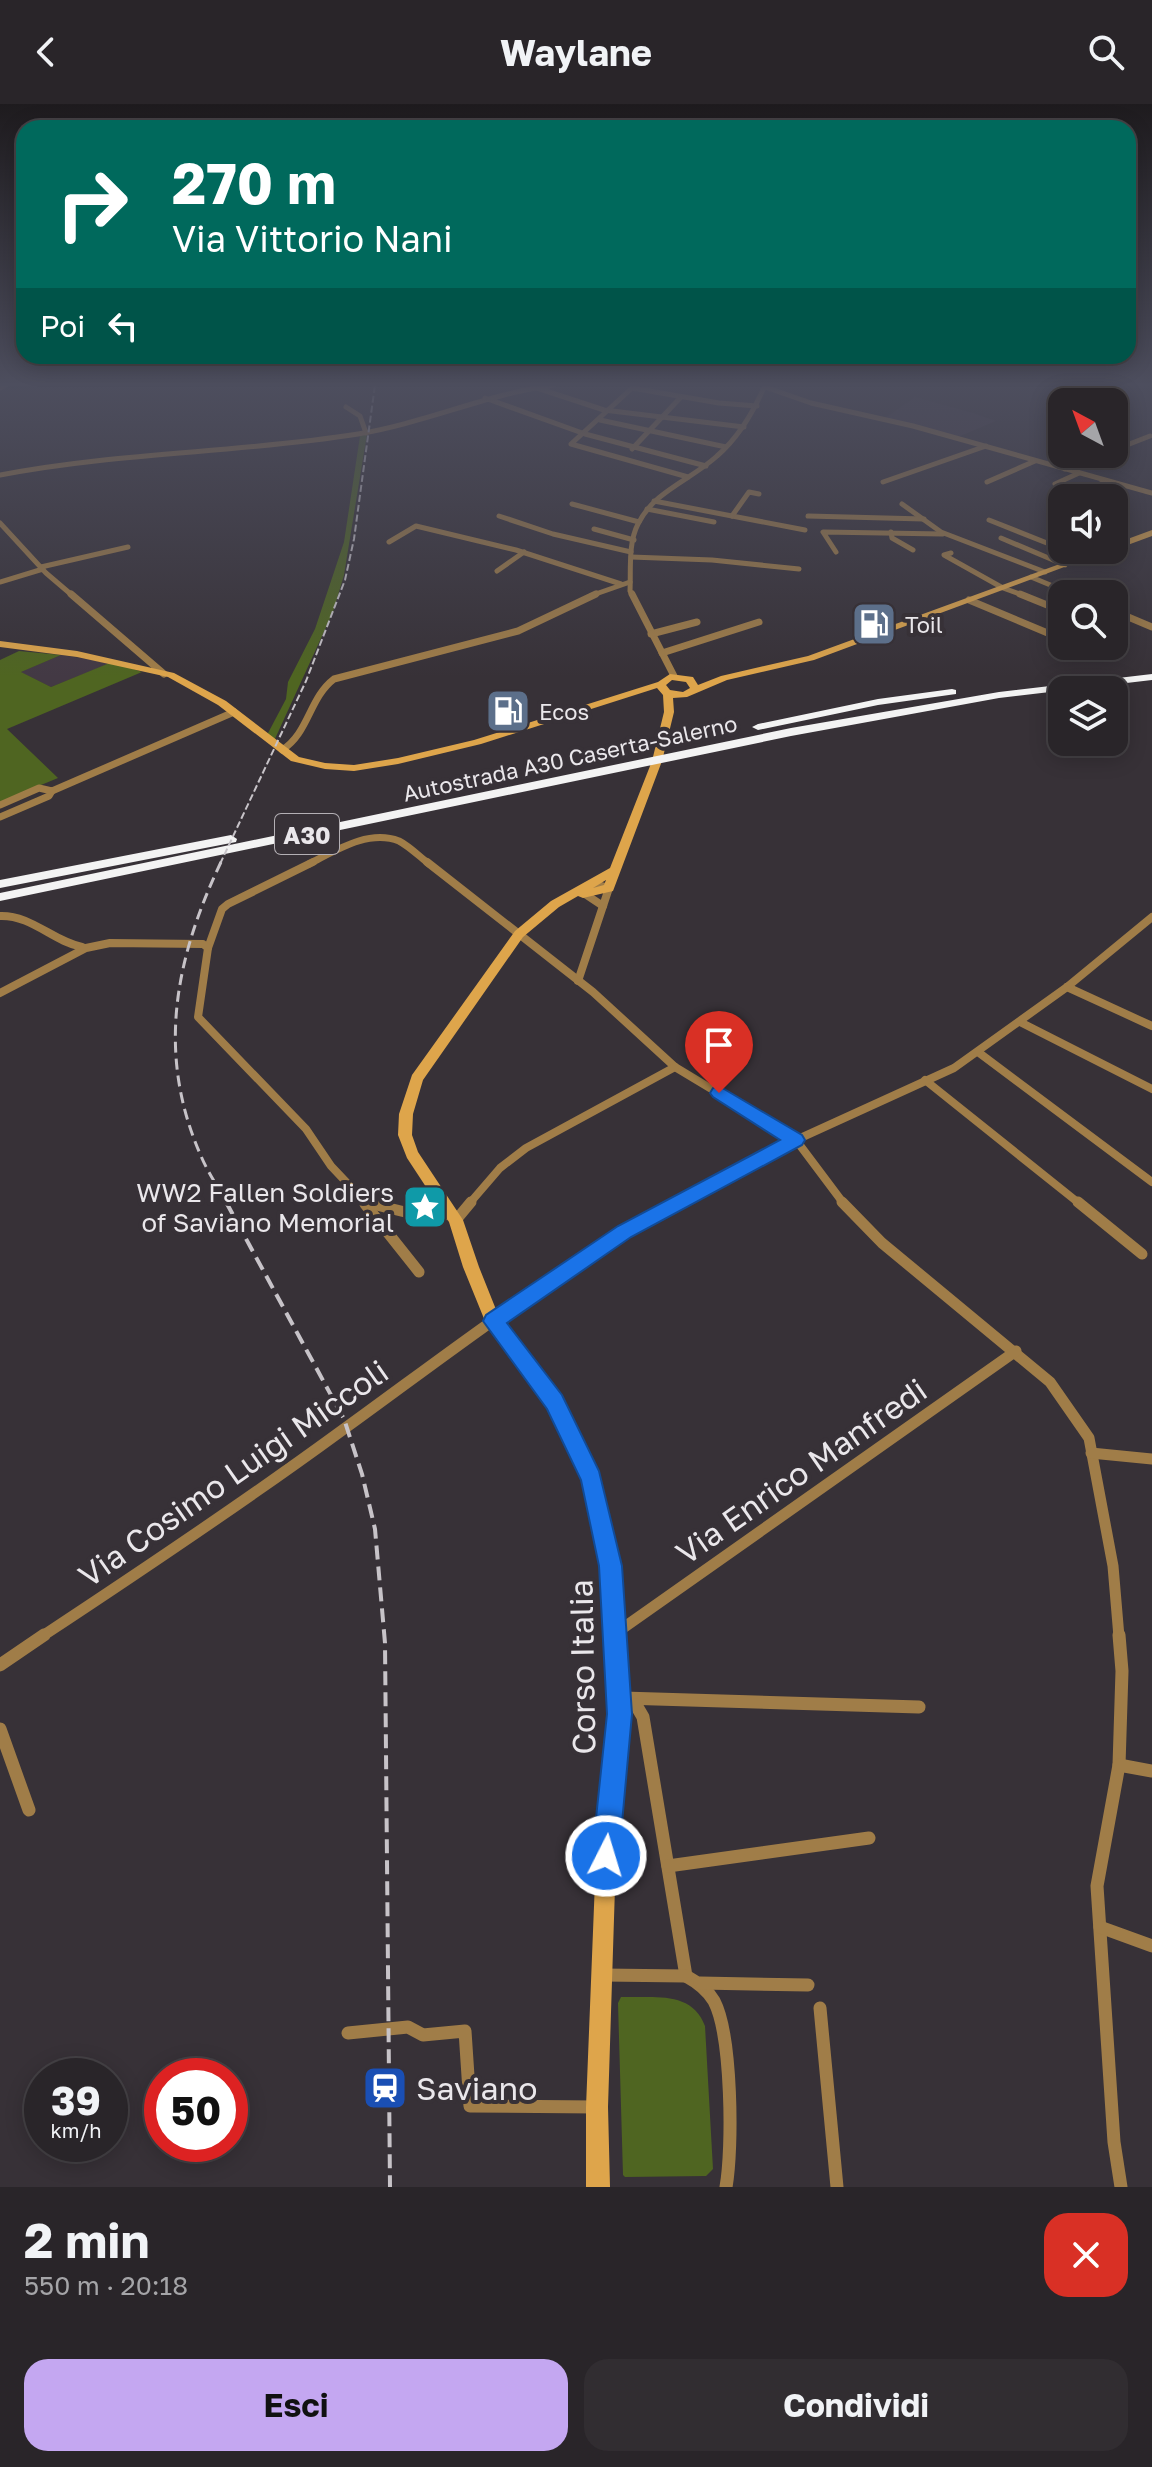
<!DOCTYPE html>
<html lang="it">
<head>
<meta charset="utf-8">
<style>
  body { margin:0; font-family:"Golos Text",sans-serif; background:#312d31; color:#f1f3f6; height:100vh; display:flex; flex-direction:column; font-size:30px; white-space:nowrap }
  * { box-sizing:border-box; margin:0 }
  p { font-size:26px; color:#a5a5a8 }
  .icon { flex:none; width:44px; height:44px; fill:none; stroke:currentColor; stroke-width:2; stroke-linecap:round; stroke-linejoin:round }
  .map { position:relative; height:2083px; overflow:hidden }
  .side { display:flex; flex-direction:column; background:#292529; flex:1 }
  .side>* { flex:none }
  .top-card { position:absolute; left:16px; top:16px; width:1120px; height:244px; border-radius:24px; box-shadow:0 4px 20px #0003,0 0 0 2px #454246; background:#00695c; color:#fff; overflow:hidden }
  .needle { width:52px; rotate:319deg }
  .buttons { position:absolute; left:1048px; top:284px; display:grid; gap:16px }
  .buttons a { display:grid; place-items:center; width:80px; height:80px; border-radius:16px; background:#292529; box-shadow:0 4px 20px #0003,0 0 0 2px #454246; font-size:40px }
  .speed { position:absolute; left:24px; top:1954px; display:flex; gap:16px; font-size:40px; font-weight:700; text-align:center }
  .speed>* { display:grid; place-content:center; width:104px; height:104px; border-radius:50%; background:#292529; box-shadow:0 4px 20px #0003,0 0 0 2px #454246; line-height:1 }
  .speed small { font-size:20px; font-weight:400 }
  .speed .limit { border:12px solid #d22; background:#fff; color:#111 }
  .pin { position:absolute; display:grid; place-items:center; width:68px; height:68px; color:#fff; margin:-82px -34px; border-radius:50% 50% 50% 0; rotate:-45deg; box-shadow:0 0 8px #0007 }
  .pin .icon { rotate:45deg }
  .me { position:absolute; width:88px; margin:-44px; rotate:5deg; stroke-linejoin:round; filter:drop-shadow(0 0 6px #0008) }
  .turn { display:flex; align-items:center; gap:28px; height:168px; padding:0 24px; font-size:36px }
  .turn .icon { width:104px; height:104px; stroke-width:2.5 }
  .turn b { display:block; font-size:56px; line-height:68px }
  .then { display:flex; align-items:center; height:76px; padding:0 24px; background:#0003; gap:16px; font-size:30px }
  .round { display:grid; place-items:center; flex:none; width:84px; height:84px; border-radius:24px; background:#312d31 }
  .headline { display:flex; align-items:center; justify-content:space-between; height:136px; padding:0 24px }
  h1 { font-size:48px; font-weight:700; line-height:60px }
  .cta { display:flex; gap:16px; margin-top:auto; padding:16px 24px }
  .cta a { flex:1; height:92px; border-radius:24px; background:#c4a7f1; color:#111; font-size:32px; font-weight:700; line-height:92px; text-align:center }
  .cta a+a { background:#312d31; color:#f1f3f6 }
  header { display:flex; justify-content:space-between; align-items:center; height:104px; padding:0 24px; background:#292529; font-size:36px; font-weight:700 }
  .map>svg:first-child { display:block }
  .built { fill:#433944 }
  .green { fill:#4f6521 }
  .lines { fill:none; stroke-linecap:round; stroke-linejoin:round }
  .stream { stroke:#0f2024; stroke-width:2 }
  .minor-far4 { stroke:#a07d48; stroke-width:5 }
  .minor-far3 { stroke:#a07d48; stroke-width:7 }
  .minor-far2 { stroke:#a07d48; stroke-width:8 }
  .minor-far1 { stroke:#a07d48; stroke-width:11 }
  .minor { stroke:#a07d48; stroke-width:13 }
  .secondary { fill:#dea54b; fill-rule:evenodd }
  .motorway { fill:#f3f3f3; fill-rule:evenodd }
  .rail-far2 { stroke:#c7c3c8; stroke-width:2; stroke-dasharray:7 3; stroke-linecap:butt }
  .rail-far1 { stroke:#c7c3c8; stroke-width:3; stroke-dasharray:11 6; stroke-linecap:butt }
  .rail { stroke:#c7c3c8; stroke-width:4; stroke-dasharray:14 7; stroke-linecap:butt }
  .route { fill:#1a73e8; stroke:#114b97; stroke-width:2 }
  .labels { text-anchor:middle; dominant-baseline:central; stroke-width:8; stroke-linejoin:round; paint-order:stroke }
  .far-poi-label { font-size:22px; fill:#eae7eb; stroke:#373137; text-anchor:start }
  .far-street-label { font-size:22px; fill:#eae7eb; stroke:#373137 }
  .shield { fill:#373137; stroke:#b4b0b5; stroke-width:2 }
  .shield-label { font-size:24px; font-weight:bold; fill:#eae7eb }
  .poi-label { font-size:26px; fill:#eae7eb; stroke:#373137; text-anchor:end }
  .near-street-label { font-size:32px; fill:#eae7eb; stroke:#373137 }
  .near-poi-label { font-size:32px; fill:#eae7eb; stroke:#373137; text-anchor:start }
</style>
</head>
<body>
<header><svg class="icon" aria-label="back" viewBox="0 0 24 24"><path d="M15 5l-7 7 7 7"/></svg>Waylane<svg class="icon" aria-label="search" viewBox="0 0 24 24"><circle cx="10" cy="10" r="6"/><path d="M15 15l6 6"/></svg></header>
<div class="map">
<svg width="1152" height="2083" viewBox="0 0 1152 2083">
  <rect width="100%" height="100%" fill="#373137"/>
  <!-- built -->
  <g class="built">
    <polygon points="915,293 973,309 996,317 958,333 885,314"/>
    <polygon points="61,551 93,556 109,560 51,583 20,568"/>
  </g>
  <!-- green -->
  <g class="green">
    <polygon points="367,330 344,471 333,508 274,637 267,631 286,595 288,578 315,525 344,438 360,332"/>
    <polygon points="19,547 61,551 21,568 51,583 112,558 142,568 7,625 58,674 0,698 0,556"/>
    <path d="M621,1893C653,1894 692,1886 705,1922L713,2065L706,2072L625,2073L623,2071L618,1899Z"/>
  </g>
  <g class="lines">
    <!-- stream -->
    <polyline class="stream" points="7,283 239,281"/>
    <!-- minor-far4 -->
    <g class="minor-far4">
      <polyline points="765,283 811,299 913,322 1152,389"/>
      <polyline points="0,284 6,281"/>
      <polyline points="537,284 604,306 744,323"/>
      <polyline points="485,294 585,330 706,362"/>
      <polyline points="346,303 360,312 366,329"/>
      <polyline points="600,316 726,343"/>
      <polyline points="632,345 681,293"/>
      <polyline points="1114,346 1150,332"/>
      <polyline points="1065,365 1105,350"/>
      <path d="M0,371C119,348 239,349 358,330C425,319 487,290 554,281"/>
      <polyline points="688,373 571,340 632,284 719,299 757,302"/>
      <polyline points="883,378 986,342"/>
      <polyline points="987,378 1035,357"/>
      <polyline points="1055,380 1079,369"/>
      <polyline points="1083,389 1106,377"/>
      <polyline points="654,397 805,426"/>
      <polyline points="572,400 639,418"/>
      <polyline points="902,400 941,428 1045,468"/>
      <polyline points="647,405 714,418"/>
      <polyline points="499,412 553,430 631,448"/>
      <polyline points="732,412 749,388 759,390"/>
      <polyline points="808,412 924,415"/>
      <polyline points="989,416 1062,445"/>
      <polyline points="0,419 46,469 73,492"/>
      <polyline points="594,425 634,436"/>
      <polyline points="891,428 892,434 913,446"/>
      <polyline points="1001,434 1065,461"/>
      <polyline points="389,438 416,422 516,446 621,480"/>
      <polyline points="1065,446 1085,454"/>
      <polyline points="836,448 823,428 943,430"/>
      <polyline points="951,449 944,451 1003,484 1025,492"/>
      <polyline points="631,453 712,456 799,465"/>
      <polyline points="41,463 128,443"/>
      <polyline points="497,467 524,448"/>
      <polyline points="1031,473 1072,490"/>
      <polyline points="0,478 43,465"/>
      <polyline points="590,492 630,478"/>
      <path d="M633,492L630,487C631,466 628,439 638,420C654,387 691,376 717,352C739,333 754,307 765,281"/>
    </g>
    <!-- minor-far3 -->
    <g class="minor-far3">
      <polyline points="71,490 164,570"/>
      <polyline points="632,490 674,572"/>
      <polyline points="1020,490 1062,507"/>
      <polyline points="969,496 1062,535"/>
      <polyline points="1114,507 1152,523"/>
      <polyline points="651,530 697,518"/>
      <polyline points="1078,542 1102,552"/>
      <polyline points="662,549 759,518"/>
      <path d="M282,646C309,629 309,594 334,575L518,527L596,490"/>
      <polyline points="0,701 39,684 52,687 234,608"/>
      <polyline points="0,713 49,692 52,687"/>
      <path d="M309,760C335,747 368,725 399,737C409,742 420,753 429,760"/>
    </g>
    <!-- minor-far2 -->
    <g class="minor-far2">
      <polyline points="427,758 593,888 675,963 796,1036 844,1100"/>
      <polyline points="585,790 603,802"/>
      <path d="M0,812C32,811 52,837 82,843"/>
      <polyline points="208,844 222,805 228,800 313,758"/>
      <polyline points="578,877 609,784 592,780"/>
      <polyline points="1067,883 1152,922"/>
      <polyline points="0,889 86,844 110,839 203,840 208,844 198,913 306,1025 331,1062 367,1100"/>
      <polyline points="1020,918 1152,985"/>
      <polyline points="978,948 1152,1078"/>
      <polyline points="925,976 1080,1100"/>
      <polyline points="469,1100 500,1064 526,1044 675,963"/>
      <polyline points="675,1100 796,1036 954,964 1067,883 1152,813"/>
    </g>
    <!-- minor-far1 -->
    <g class="minor-far1">
      <polyline points="364,1098 405,1108 453,1111"/>
      <polyline points="842,1098 882,1139 1050,1278 1089,1334 1113,1462 1119,1533"/>
      <polyline points="1078,1098 1142,1150"/>
      <polyline points="365,1100 419,1168"/>
      <polyline points="456,1116 471,1098"/>
      <polyline points="1091,1349 1152,1355"/>
      <polyline points="616,1529 1016,1247"/>
      <path d="M41,1533C141,1467 240,1401 337,1330C448,1250 558,1163 679,1098"/>
    </g>
    <!-- minor -->
    <g class="minor">
      <polyline points="1119,1531 1122,1567 1119,1661 1097,1782 1114,2038 1121,2083"/>
      <polyline points="0,1561 44,1531"/>
      <polyline points="623,1594 919,1603"/>
      <path d="M621,1607L628,1600L636,1601L643,1613L686,1872C697,1878 707,1885 714,1897C732,1931 733,2044 726,2083"/>
      <polyline points="0,1625 29,1706"/>
      <polyline points="1119,1661 1152,1667"/>
      <polyline points="668,1762 869,1734"/>
      <polyline points="1100,1823 1152,1842"/>
      <polyline points="603,1871 686,1872"/>
      <polyline points="700,1879 808,1881"/>
      <polyline points="820,1904 837,2083"/>
      <polyline points="348,1929 408,1923 423,1931 465,1927 470,2002 597,2003"/>
    </g>
    <!-- secondary -->
    <g class="secondary">
      <polygon points="1152,426 1152,432 1114,446 1114,440"/>
      <path d="M1098,446H1110L814,556L727,576L687,593L673,594L674,608L662,657L613,787L583,794L578,792L559,803L523,833L423,976L413,1010L412,1031L418,1048L463,1116L479,1163L499,1213L560,1293L597,1369L620,1462L629,1610L616,1752L608,2003L610,2083H586V2003L596,1752L609,1610L602,1462L583,1376L548,1303L487,1222L463,1163L449,1118L407,1054L398,1031L399,1010L412,971L515,827L551,797L610,764L652,657L664,608L663,591L657,584L481,640L398,660L354,667L325,665L291,657L218,601L168,573L77,553L0,543V537L77,547L174,569L226,597L299,653L325,659L354,661L398,654L474,636L658,578L670,570L693,573L698,581L721,572L808,552ZM672,576L686,578L690,584L683,588L670,586L666,581ZM606,776L604,781L593,784Z"/>
    </g>
    <!-- motorway -->
    <g class="motorway">
      <polygon points="1152,570 1152,576 999,594 791,632 0,797 0,789 791,624 999,588"/>
      <polygon points="952,585 956,586 956,590 878,601 758,626 752,623 758,620 878,595"/>
      <polygon points="231,731 237,735 236,738 0,784 0,776"/>
    </g>
    <!-- rail-far2 -->
    <polyline class="rail-far2" points="220,760 306,577 345,476 354,435 375,281"/>
    <!-- rail-far1 -->
    <path class="rail-far1" d="M221,758C175,855 156,950 201,1052C208,1069 219,1084 227,1100"/>
    <!-- rail -->
    <polyline class="rail" points="226,1098 344,1315 362,1370 375,1425 385,1539 390,2083"/>
  </g>
  <!-- sky -->
  <linearGradient id="sky" x2="0" y2="1"><stop stop-color="#1e1b1e"/><stop offset="0.49" stop-color="#4d4e5e"/><stop offset="1" stop-color="#4d4e5e" stop-opacity="0"/></linearGradient>
  <rect width="1152" height="573" fill="url(#sky)"/>
  <!-- route -->
  <polygon class="route" points="719,982 802,1031 805,1036 802,1041 631,1133 507,1219 562,1291 599,1367 622,1462 632,1610 619,1752 615,1761 606,1765 596,1761 592,1752 607,1610 599,1462 581,1376 547,1305 483,1217 486,1211 618,1122 780,1036 713,993 710,989 713,984"/>
  <!-- icons -->
  <defs>
    <g id="fuel-square" transform="scale(2.3)"><rect x="-9" y="-9" width="18" height="18" rx="4" fill="#5c6f8a" stroke="#373137"/><path d="M-5.5-6h7V0h2V4h1.3V-2.5L3-4.5l.8-.8L6-3V5H2.5V1h-1V6h-7ZM-4.2-4.7v3.2H.2V-4.7Z" fill="#fff"/></g>
    <g id="sight-square" transform="scale(2.3)"><rect x="-9" y="-9" width="18" height="18" rx="4" fill="#0f9aa8" stroke="#373137"/><path d="M0-6L1.8-2.2L6-1.7L2.9 1.2L3.7 5.4L0 3.3L-3.7 5.4L-2.9 1.2L-6-1.7L-1.8-2.2Z" fill="#fff"/></g>
    <g id="station-square" transform="scale(2.3)"><rect x="-9" y="-9" width="18" height="18" rx="4" fill="#1a4fb4" stroke="#373137"/><path d="M-3-6H3Q5-6 5-4V2Q5 4 3 4L4.5 6H3L1.5 4h-3L-3 6H-4.5L-3 4Q-5 4-5 2V-4Q-5-6-3-6ZM-3.5-4v3h7v-3ZM-3.5 1v1.5H-2V1ZM2 1v1.5H3.5V1Z" fill="#fff"/></g>
  </defs>
  <g fill-rule="evenodd">
    <use href="#fuel-square" x="874" y="520"/>
    <use href="#fuel-square" x="508" y="607"/>
    <use href="#sight-square" x="425" y="1103"/>
    <use href="#station-square" x="385" y="1984"/>
  </g>
  <g class="labels">
    <!-- far-poi labels -->
    <g class="far-poi-label">
      <text x="905" y="520">Toil</text>
      <text x="539" y="607">Ecos</text>
    </g>
    <!-- far-street labels -->
    <g class="far-street-label">
      <text transform="translate(570 654) rotate(-12)">Autostrada A30 Caserta-Salerno</text>
    </g>
    <!-- shield labels -->
    <rect class="shield" x="275" y="710" width="64" height="40" rx="6"/>
    <g class="shield-label">
      <text x="307" y="730">A30</text>
    </g>
    <!-- poi labels -->
    <g class="poi-label">
      <text x="394" y="1088">WW2 Fallen Soldiers<tspan x="394" dy="30">of Saviano Memorial</tspan></text>
    </g>
    <!-- near-street labels -->
    <g class="near-street-label">
      <text transform="translate(801 1367) rotate(-35)">Via Enrico Manfredi</text>
      <text transform="translate(233 1369) rotate(-35)">Via Cosimo Luigi Miccoli</text>
      <text transform="translate(582 1563) rotate(-91)">Corso Italia</text>
    </g>
    <!-- near-poi labels -->
    <g class="near-poi-label">
      <text x="416" y="1984">Saviano</text>
    </g>
  </g>
</svg>
<div class="buttons">
<a><svg class="needle" viewBox="-14 -14 28 28"><path d="M0-13l5 13h-10z" fill="#e53935"/><path d="M0 13l5-13h-10z" fill="#a5a5a8"/></svg></a>
<a><svg class="icon" aria-label="sound" viewBox="0 0 24 24"><path d="M4 9h4l5-4v14l-5-4H4zM17 9q2 3 0 6"/></svg></a>
<a><svg class="icon" aria-label="search" viewBox="0 0 24 24"><circle cx="10" cy="10" r="6"/><path d="M15 15l6 6"/></svg></a>
<a><svg class="icon" aria-label="layers" viewBox="0 0 24 24"><path d="M12 4l9 5-9 5-9-5zM3 14l9 5 9-5"/></svg></a>
</div>
<div class="speed"><div>39<small>km/h</small></div><div class="limit">50</div></div>
<div class="pin" style="left:719px;top:989px;background:#d93025"><svg class="icon" aria-label="arrive" viewBox="0 0 24 24"><path d="M6 21V4h12l-3 4 3 4H6"/></svg></div>
<svg class="me" style="left:606px;top:1752px" viewBox="-20 -20 40 40"><circle r="17" fill="#1a73e8" stroke="#fff" stroke-width="3"/><path d="M0-11L8 9 0 5-8 9z" fill="#fff"/></svg>
<div class="top-card">
<div class="turn"><svg class="icon" aria-label="right" viewBox="0 0 24 24"><path d="M7 20v-9h11M14 6l5 5-5 5"/></svg><div><b>270 m</b>Via Vittorio Nani</div></div>
<div class="then">Poi<svg class="icon" aria-label="left" viewBox="0 0 24 24"><path d="M17 20v-9H6M10 6l-5 5 5 5"/></svg></div>
</div>
</div>
<section class="side">
<div class="headline"><div><h1>2 min</h1><p>550 m · 20:18</p></div><a class="round" style="background:#d93025;color:#fff"><svg class="icon" aria-label="close" viewBox="0 0 24 24"><path d="M6 6l12 12M18 6L6 18"/></svg></a></div>
<div class="cta"><a>Esci</a><a>Condividi</a></div>
</section>
</body>
</html>
